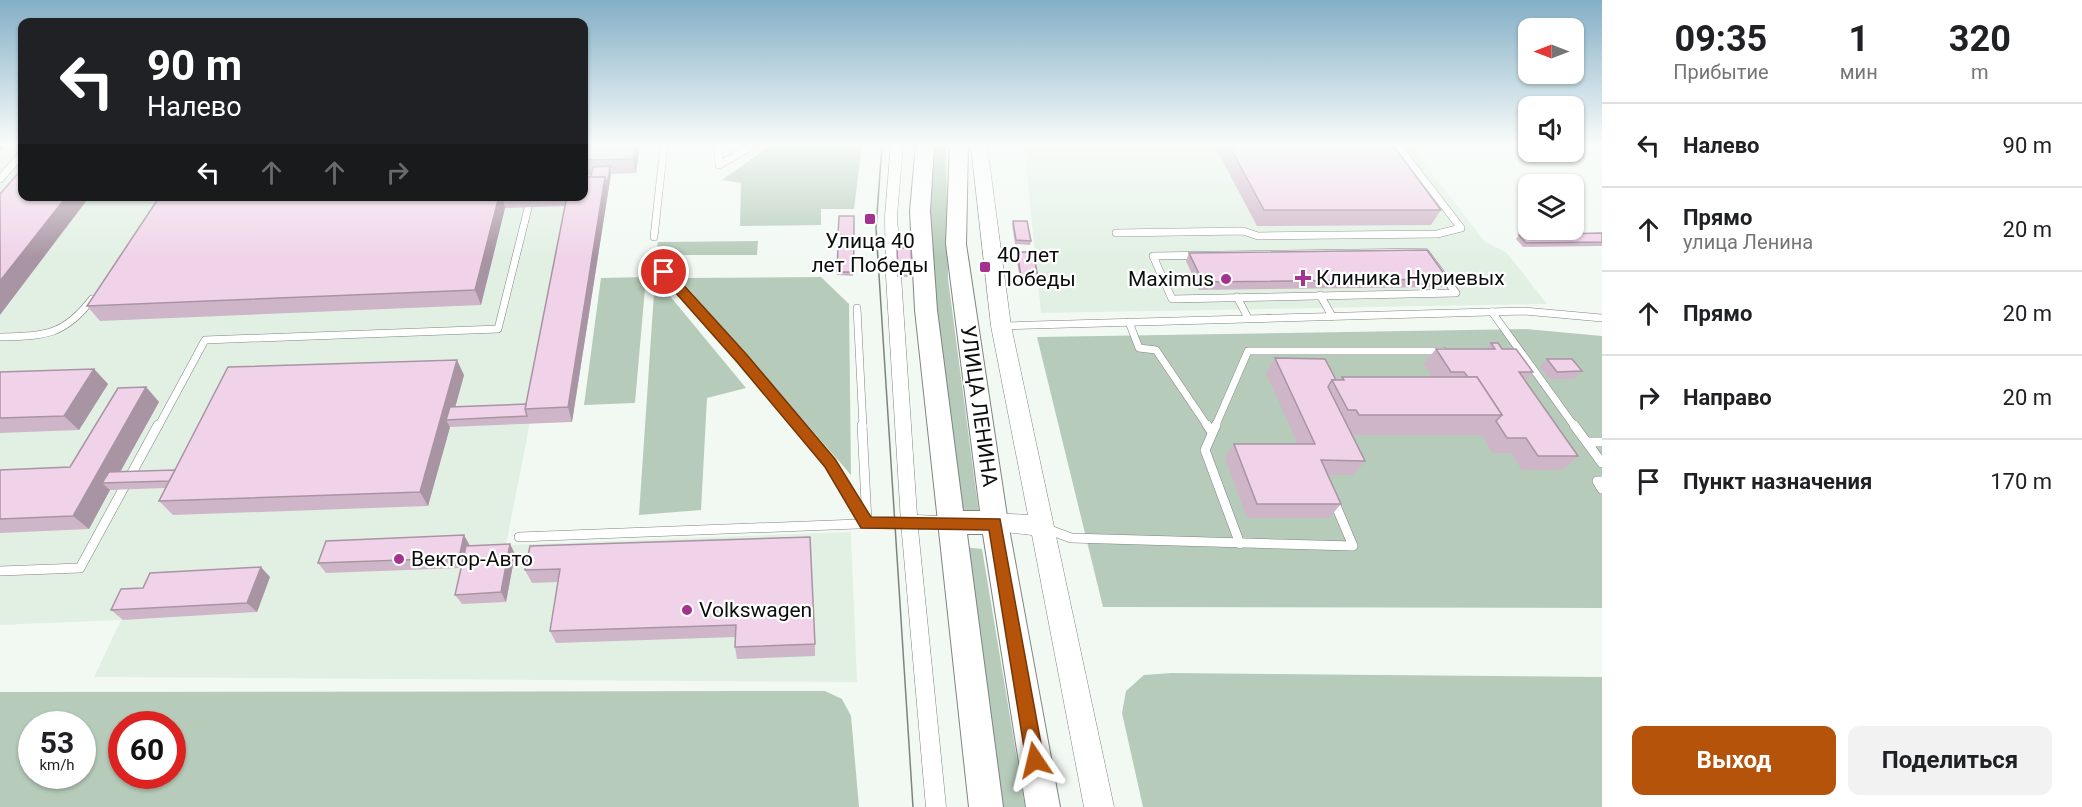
<!DOCTYPE html>
<html lang="ru">
<head>
<meta charset="utf-8">
<style>
  body { margin:0; font-family:Roboto,sans-serif; background:#f2f2f2; color:#202124; height:100vh; display:flex; flex-direction:column; font-size:22px; white-space:nowrap }
  * { box-sizing:border-box; margin:0 }
  p { font-size:20px; color:#757577 }
  .icon { flex:none; width:33px; height:33px; fill:none; stroke:currentColor; stroke-width:2; stroke-linecap:round; stroke-linejoin:round }
  .map { position:relative; flex:1; overflow:hidden }
  .side { display:flex; flex-direction:column; background:#fff; width:480px }
  .side>* { flex:none }
  .guide { position:absolute; left:18px; top:18px; width:570px; height:183px; border-radius:12px; box-shadow:0 2px 4px #0004; background:#202124; color:#fff; overflow:hidden }
  .needle { width:39px; rotate:270deg }
  .controls { position:absolute; left:1518px; top:18px; display:grid; gap:12px }
  .controls a { display:grid; place-items:center; width:66px; height:66px; border-radius:12px; background:#fff; box-shadow:0 2px 4px #0004; font-size:30px }
  .speed { position:absolute; left:18px; top:711px; display:flex; gap:12px; font-size:30px; font-weight:700; text-align:center }
  .speed>* { display:grid; place-content:center; width:78px; height:78px; border-radius:50%; background:#fff; box-shadow:0 2px 4px #0004; line-height:1 }
  .speed small { font-size:15px; font-weight:400 }
  .speed .limit { border:9px solid #d22; background:#fff; color:#111 }
  .pin { position:absolute; display:grid; place-items:center; width:51px; height:51px; color:#fff; margin:-26px; border:3px solid #fff; border-radius:50%; box-shadow:0 2px 6px #0007 }
  .me { position:absolute; width:66px; margin:-33px; rotate:350deg; stroke-linejoin:round; filter:drop-shadow(0 0 4px #0008) }
  .turn { display:flex; align-items:center; gap:21px; height:126px; padding:0 30px; font-size:27px }
  .turn .icon { width:78px; height:78px; stroke-width:2.5 }
  .turn b { display:block; font-size:42px; line-height:51px }
  .lanes { display:flex; align-items:center; height:57px; padding:0 30px; background:#0003; justify-content:center; gap:30px; direction:ltr }
  .lanes .off { opacity:.35 }
  .eta { display:flex; justify-content:space-evenly; align-items:center; height:102px; text-align:center }
  .eta b { font-size:36px; font-weight:700; line-height:42px }
  .action { display:flex; gap:12px; margin-top:auto; padding:12px 30px }
  .action a { flex:1; height:69px; border-radius:12px; background:#b45309; color:#fff; font-size:24px; font-weight:700; line-height:69px; text-align:center }
  .action a+a { background:#f2f2f2; color:#202124 }
  ul { padding:0; list-style:none }
  li { display:flex; align-items:center; gap:18px; height:84px; padding:0 30px; border-top:2px solid #e0e0e0 }
  li div { flex:1 }
  li b { display:block; font-size:22px }
  li em { font-style:normal }
  main { display:flex; flex:1; min-height:0 }
  .map>svg:first-child { display:block }
  .built { fill:#e2f0e4 }
  .green { fill:#b6cbba; fill-rule:evenodd }
  .lines { fill:none; stroke-linecap:round; stroke-linejoin:round }
  .lane-far1-casing { stroke:#7e857f; stroke-width:8 }
  .lane-casing { stroke:#7e857f; stroke-width:10 }
  .street-casing { stroke:#7e857f; stroke-width:1 }
  .secondary-casing { stroke:#7e857f; stroke-width:1 }
  .primary-casing { stroke:#7e857f; stroke-width:2 }
  .lane-far1 { stroke:#fff; stroke-width:7 }
  .lane { stroke:#fff; stroke-width:9 }
  .street { fill:#fff; fill-rule:evenodd }
  .secondary { fill:#fff; fill-rule:evenodd }
  .primary { fill:#fff; fill-rule:evenodd }
  .tram { stroke:#7e837f; stroke-width:1.5 }
  .wall { fill:#cfb5c8 }
  .shaded-wall { fill:#a994a3 }
  .building { fill:#f1d3e9; stroke:#a994a3; stroke-width:1.5 }
  .route { fill:#b45309; stroke:#753606; stroke-width:1.5 }
  .poi-dot { fill:#a4328f; stroke:#fff; stroke-width:2 }
  .labels { text-anchor:middle; dominant-baseline:central; stroke-width:4.5; stroke-linejoin:round; paint-order:stroke }
  .poi-label { font-size:21px; fill:#0b0e0c; stroke:#fff; text-anchor:start }
  .street-label { font-size:21px; fill:#0b0e0c; stroke:#fff }
</style>
</head>
<body>
<main>
<div class="map">
<svg width="1602" height="807" viewBox="0 0 1602 807">
  <rect width="100%" height="100%" fill="#f2f9f3"/>
  <!-- built -->
  <g class="built">
    <polygon points="8,145 22,145 22,196 574,197 506,545 851,532 857,682 94,677 121,620 0,625 0,154"/>
    <polygon points="1024,145 1410,145 1485,242 1506,252 1547,304 1041,313"/>
  </g>
  <!-- green -->
  <g class="green">
    <polygon points="771,145 862,145 854,209 821,209 821,225 740,226 741,183 722,180"/>
    <polygon points="934,145 946,145 948,279 979,514 962,514 941,355 930,229"/>
    <polygon points="758,241 757,255 656,255 658,242"/>
    <polygon points="646,277 635,403 584,405 601,278"/>
    <polygon points="821,277 849,304 851,475 679,278"/>
    <polygon points="655,278 746,388 707,398 701,510 639,515"/>
    <polygon points="1526,329 1602,336 1602,608 1103,607 1037,337"/>
    <polygon points="963,547 982,549 1025,807 1001,807"/>
    <polygon points="1172,673 1602,677 1602,807 1143,807 1122,713 1126,691 1144,675"/>
    <path d="M825,691L842,699L851,716L859,807H0V692ZM32,724H82V776H32ZM122,724H172V776H122Z"/>
  </g>
  <g class="lines">
    <!-- lane-far1 casing -->
    <g class="lane-far1-casing">
      <g id="lane-far1">
        <polyline points="718,145 719,165 754,145"/>
        <polyline points="0,179 22,154"/>
        <polyline points="1116,233 1243,231 1258,236 1437,234 1461,228 1397,145"/>
        <polyline points="654,237 664,145"/>
        <polygon points="1425,252 1456,293 1172,299 1153,256"/>
        <polyline points="652,264 665,272 799,427"/>
        <polyline points="1320,295 1332,316"/>
        <polyline points="1237,297 1248,318"/>
        <polyline points="857,308 863,427"/>
        <polyline points="1492,312 1575,427"/>
        <polyline points="1129,322 1139,348 1156,350 1208,427"/>
        <polyline points="1001,326 1524,311 1602,318"/>
        <path d="M0,337C44,336 64,336 92,299"/>
        <polyline points="158,427 205,340 498,329 531,196"/>
        <polyline points="1215,427 1248,351 1443,351"/>
      </g>
    </g>
    <!-- lane casing -->
    <g class="lane-casing">
      <g id="lane">
        <polyline points="798,425 830,463 867,524"/>
        <polyline points="862,425 867,522"/>
        <polyline points="1207,425 1212,432"/>
        <polyline points="1216,425 1205,450 1240,544"/>
        <polyline points="1574,425 1602,463"/>
        <polyline points="1587,442 1602,442"/>
        <polyline points="1602,481 1597,481 1602,489"/>
        <polyline points="1047,529 1071,538 1353,546 1334,501"/>
        <polyline points="519,537 909,522"/>
        <polyline points="0,571 80,568 158,425"/>
      </g>
    </g>
    <!-- street casing -->
    <g class="street-casing">
      <polygon id="street" points="891,145 903,145 897,216 917,515 957,517 959,522 957,527 918,529 946,807 926,807 901,522 886,276 885,216"/>
    </g>
    <!-- secondary casing -->
    <g class="secondary-casing">
      <polygon id="secondary" points="971,145 987,145 1011,326 1114,807 1084,807 1032,535 987,530 983,523 987,516 995,513 1028,515 991,326"/>
    </g>
    <!-- primary casing -->
    <g class="primary-casing">
      <polygon id="primary" points="916,145 934,145 930,211 937,310 963,511 980,511 946,244 950,145 968,145 966,244 1008,523 1060,807 1026,807 983,534 967,534 1003,807 969,807 915,310 910,211"/>
    </g>
    <!-- lane-far1 -->
    <use href="#lane-far1" class="lane-far1"/>
    <!-- lane -->
    <use href="#lane" class="lane"/>
    <!-- street -->
    <use href="#street" class="street"/>
    <!-- secondary -->
    <use href="#secondary" class="secondary"/>
    <!-- primary -->
    <use href="#primary" class="primary"/>
    <!-- tram -->
    <polyline class="tram" points="882,145 876,228 913,807"/>
  </g>
  <!-- wall -->
  <g class="wall">
    <polygon points="584,145 640,145 636,173 611,174 572,422 450,427 428,506 173,515 159,501 165,488 110,490 89,529 0,533 0,470 70,467 146,387 159,402 120,472 175,470 464,375 455,407 526,404 565,206 505,208 481,305 100,321 87,306 160,196 584,196 591,175 584,175"/>
    <polygon points="1214,145 1393,145 1441,210 1431,225 1257,226"/>
    <polygon points="839,216 854,216 853,240 838,239"/>
    <polygon points="1013,221 1031,241 1030,245 1015,244 1012,225"/>
    <polygon points="1602,233 1602,246 1523,247 1516,239 1519,235"/>
    <polygon points="838,245 854,246 853,276 837,275"/>
    <polygon points="897,248 912,273 912,277 897,277"/>
    <polygon points="1017,252 1038,277 1037,280 1020,280 1016,255"/>
    <polygon points="1189,253 1448,279 1442,287 1199,290 1186,261"/>
    <polygon points="1491,343 1502,349 1533,372 1525,381 1578,456 1562,470 1522,470 1511,453 1493,453 1482,435 1352,435 1365,461 1353,475 1328,475 1341,504 1329,518 1247,518 1225,458 1234,444 1298,444 1266,373 1275,358 1336,380 1340,380 1342,377 1432,377 1424,363 1436,349 1486,349"/>
    <polygon points="1547,359 1582,371 1574,379 1549,379 1540,367"/>
    <polygon points="94,369 108,384 79,430 0,433 0,372"/>
    <polygon points="470,546 515,554 506,602 462,604 455,595 461,568 326,573 318,563"/>
    <polygon points="530,546 815,644 815,656 737,659 735,647 736,637 556,643 550,631 558,582 532,583 525,570"/>
    <polygon points="270,577 257,612 123,620 111,610"/>
  </g>
  <!-- shaded-wall -->
  <g class="shaded-wall">
    <polygon points="0,145 6,146 0,152"/>
    <polygon points="635,145 640,145 636,173 633,159"/>
    <polygon points="610,166 611,174 608,192 607,184"/>
    <polygon points="605,177 608,192 572,422 568,407"/>
    <polygon points="67,196 90,196 0,315 0,281"/>
    <polygon points="499,196 508,196 503,200 505,208 481,305 475,290"/>
    <polygon points="457,360 464,375 452,419 446,420 450,427 428,506 420,492"/>
    <polygon points="94,369 108,384 79,430 64,416"/>
    <polygon points="146,387 159,402 114,483 102,483 110,490 89,529 73,516"/>
    <polygon points="464,535 470,546 465,568 459,558"/>
    <polygon points="510,544 515,554 506,602 501,592"/>
    <polygon points="261,567 270,577 257,612 247,603"/>
  </g>
  <!-- building -->
  <g class="building">
    <polygon points="584,145 635,145 633,159 584,160"/>
    <polygon points="1229,145 1393,145 1441,210 1264,210"/>
    <polygon points="610,166 607,184 605,177 591,177 593,167"/>
    <polygon points="22,169 22,196 67,196 0,281 0,194"/>
    <polygon points="584,177 605,177 568,407 525,409 567,196 584,196"/>
    <polygon points="160,196 499,196 475,290 87,306"/>
    <polygon points="504,196 567,196 567,198 503,200"/>
    <polygon points="839,216 854,216 854,236 838,235"/>
    <polygon points="1013,221 1027,221 1031,241 1016,240"/>
    <polygon points="1602,233 1602,242 1526,243 1519,235"/>
    <polygon points="838,245 854,246 853,272 837,272"/>
    <polygon points="897,248 911,248 912,273 898,273"/>
    <polygon points="1427,250 1448,279 1203,282 1189,253"/>
    <polygon points="1017,252 1033,252 1038,277 1021,276"/>
    <polygon points="1491,343 1498,343 1502,349 1516,349 1533,372 1519,372 1578,456 1538,456 1526,438 1507,438 1496,421 1502,415 1477,377 1468,377 1464,372 1451,372 1436,349 1495,349"/>
    <polygon points="1275,358 1325,359 1336,380 1332,380 1328,387 1365,461 1321,460 1341,504 1257,504 1234,444 1315,444"/>
    <polygon points="1547,359 1572,359 1582,371 1557,372"/>
    <polygon points="457,360 420,492 159,501 228,367"/>
    <polygon points="94,369 64,416 0,418 0,372"/>
    <polygon points="1342,377 1477,377 1502,415 1359,415 1356,410 1348,410 1332,380 1344,380"/>
    <polygon points="146,387 73,516 0,519 0,470 70,467 118,388"/>
    <polygon points="526,404 525,409 527,416 446,420 450,407"/>
    <polygon points="175,470 169,481 102,483 109,472"/>
    <polygon points="464,535 459,558 318,563 326,541"/>
    <polygon points="810,537 815,644 735,647 736,625 550,631 560,569 525,570 530,546"/>
    <polygon points="510,544 501,592 455,595 466,546"/>
    <polygon points="261,567 247,603 111,610 121,589 143,588 150,573"/>
  </g>
  <!-- sky -->
  <linearGradient id="sky" x2="0" y2="1"><stop stop-color="#83afc6"/><stop offset="0.56" stop-color="#f9fcfa"/><stop offset="1" stop-color="#f9fcfa" stop-opacity="0"/></linearGradient>
  <rect width="1602" height="258" fill="url(#sky)"/>
  <!-- route -->
  <polygon class="route" points="664,268 669,269 747,355 835,459 871,517 1000,519 1044,760 1042,766 1035,769 1029,766 1026,760 989,530 861,528 825,467 737,362 660,275 659,272"/>
  <!-- markers -->
  <g class="poi-dot">
    <rect x="864" y="213" width="12" height="12" rx="3"/>
    <rect x="979" y="261" width="12" height="12" rx="3"/>
    <path d="M1300 269h6v6h6v6h-6v6h-6v-6h-6v-6h6z"/>
    <circle cx="1226" cy="279" r="6"/>
    <circle cx="399" cy="559" r="6"/>
    <circle cx="687" cy="610" r="6"/>
  </g>
  <g class="labels">
    <!-- poi labels -->
    <g class="poi-label">
      <text x="870" y="241" text-anchor="middle">Улица 40<tspan x="870" dy="24">лет Победы</tspan></text>
      <text x="997" y="255">40 лет<tspan x="997" dy="24">Победы</tspan></text>
      <text x="1316" y="278">Клиника Нуриевых</text>
      <text x="1214" y="279" text-anchor="end">Maximus</text>
      <text x="411" y="559">Вектор-Авто</text>
      <text x="699" y="610">Volkswagen</text>
    </g>
    <!-- street labels -->
    <g class="street-label">
      <text transform="translate(979 406) rotate(82)">УЛИЦА ЛЕНИНА</text>
    </g>
  </g>
</svg>
<div class="controls">
<a><svg class="needle" viewBox="-14 -14 28 28"><path d="M0-13l5 13h-10z" fill="#e53935"/><path d="M0 13l5-13h-10z" fill="#757577"/></svg></a>
<a><svg class="icon" aria-label="sound" viewBox="0 0 24 24"><path d="M4 9h4l5-4v14l-5-4H4zM17 9q2 3 0 6"/></svg></a>
<a><svg class="icon" aria-label="layers" viewBox="0 0 24 24"><path d="M12 4l9 5-9 5-9-5zM3 14l9 5 9-5"/></svg></a>
</div>
<div class="speed"><div>53<small>km/h</small></div><div class="limit">60</div></div>
<div class="pin" style="left:664px;top:272px;background:#d93025"><svg class="icon" aria-label="arrive" viewBox="0 0 24 24"><path d="M6 21V4h12l-3 4 3 4H6"/></svg></div>
<svg class="me" style="left:1035px;top:760px" viewBox="-20 -20 40 40"><path d="M0-17L14 15 0 8-14 15z" fill="#b45309" stroke="#fff" stroke-width="4"/></svg>
<div class="guide">
<div class="turn"><svg class="icon" aria-label="left" viewBox="0 0 24 24"><path d="M17 20v-9H6M10 6l-5 5 5 5"/></svg><div><b>90 m</b>Налево</div></div>
<div class="lanes"><svg class="icon" aria-label="left" viewBox="0 0 24 24"><path d="M17 20v-9H6M10 6l-5 5 5 5"/></svg><svg class="icon off" aria-label="ahead" viewBox="0 0 24 24"><path d="M12 20V5M6 11l6-6 6 6"/></svg><svg class="icon off" aria-label="ahead" viewBox="0 0 24 24"><path d="M12 20V5M6 11l6-6 6 6"/></svg><svg class="icon off" aria-label="right" viewBox="0 0 24 24"><path d="M7 20v-9h11M14 6l5 5-5 5"/></svg></div>
</div>
</div>
<section class="side">
<div class="eta">
<div><b>09:35</b><p>Прибытие</p></div>
<div><b>1</b><p>мин</p></div>
<div><b>320</b><p>m</p></div>
</div>
<ul>
<li><svg class="icon" aria-label="left" viewBox="0 0 24 24"><path d="M17 20v-9H6M10 6l-5 5 5 5"/></svg><div><b>Налево</b></div><em>90 m</em></li>
<li><svg class="icon" aria-label="ahead" viewBox="0 0 24 24"><path d="M12 20V5M6 11l6-6 6 6"/></svg><div><b>Прямо</b><p>улица Ленина</p></div><em>20 m</em></li>
<li><svg class="icon" aria-label="ahead" viewBox="0 0 24 24"><path d="M12 20V5M6 11l6-6 6 6"/></svg><div><b>Прямо</b></div><em>20 m</em></li>
<li><svg class="icon" aria-label="right" viewBox="0 0 24 24"><path d="M7 20v-9h11M14 6l5 5-5 5"/></svg><div><b>Направо</b></div><em>20 m</em></li>
<li><svg class="icon" aria-label="arrive" viewBox="0 0 24 24"><path d="M6 21V4h12l-3 4 3 4H6"/></svg><div><b>Пункт назначения</b></div><em>170 m</em></li>
</ul>
<div class="action"><a>Выход</a><a>Поделиться</a></div>
</section>
</main>
</body>
</html>
